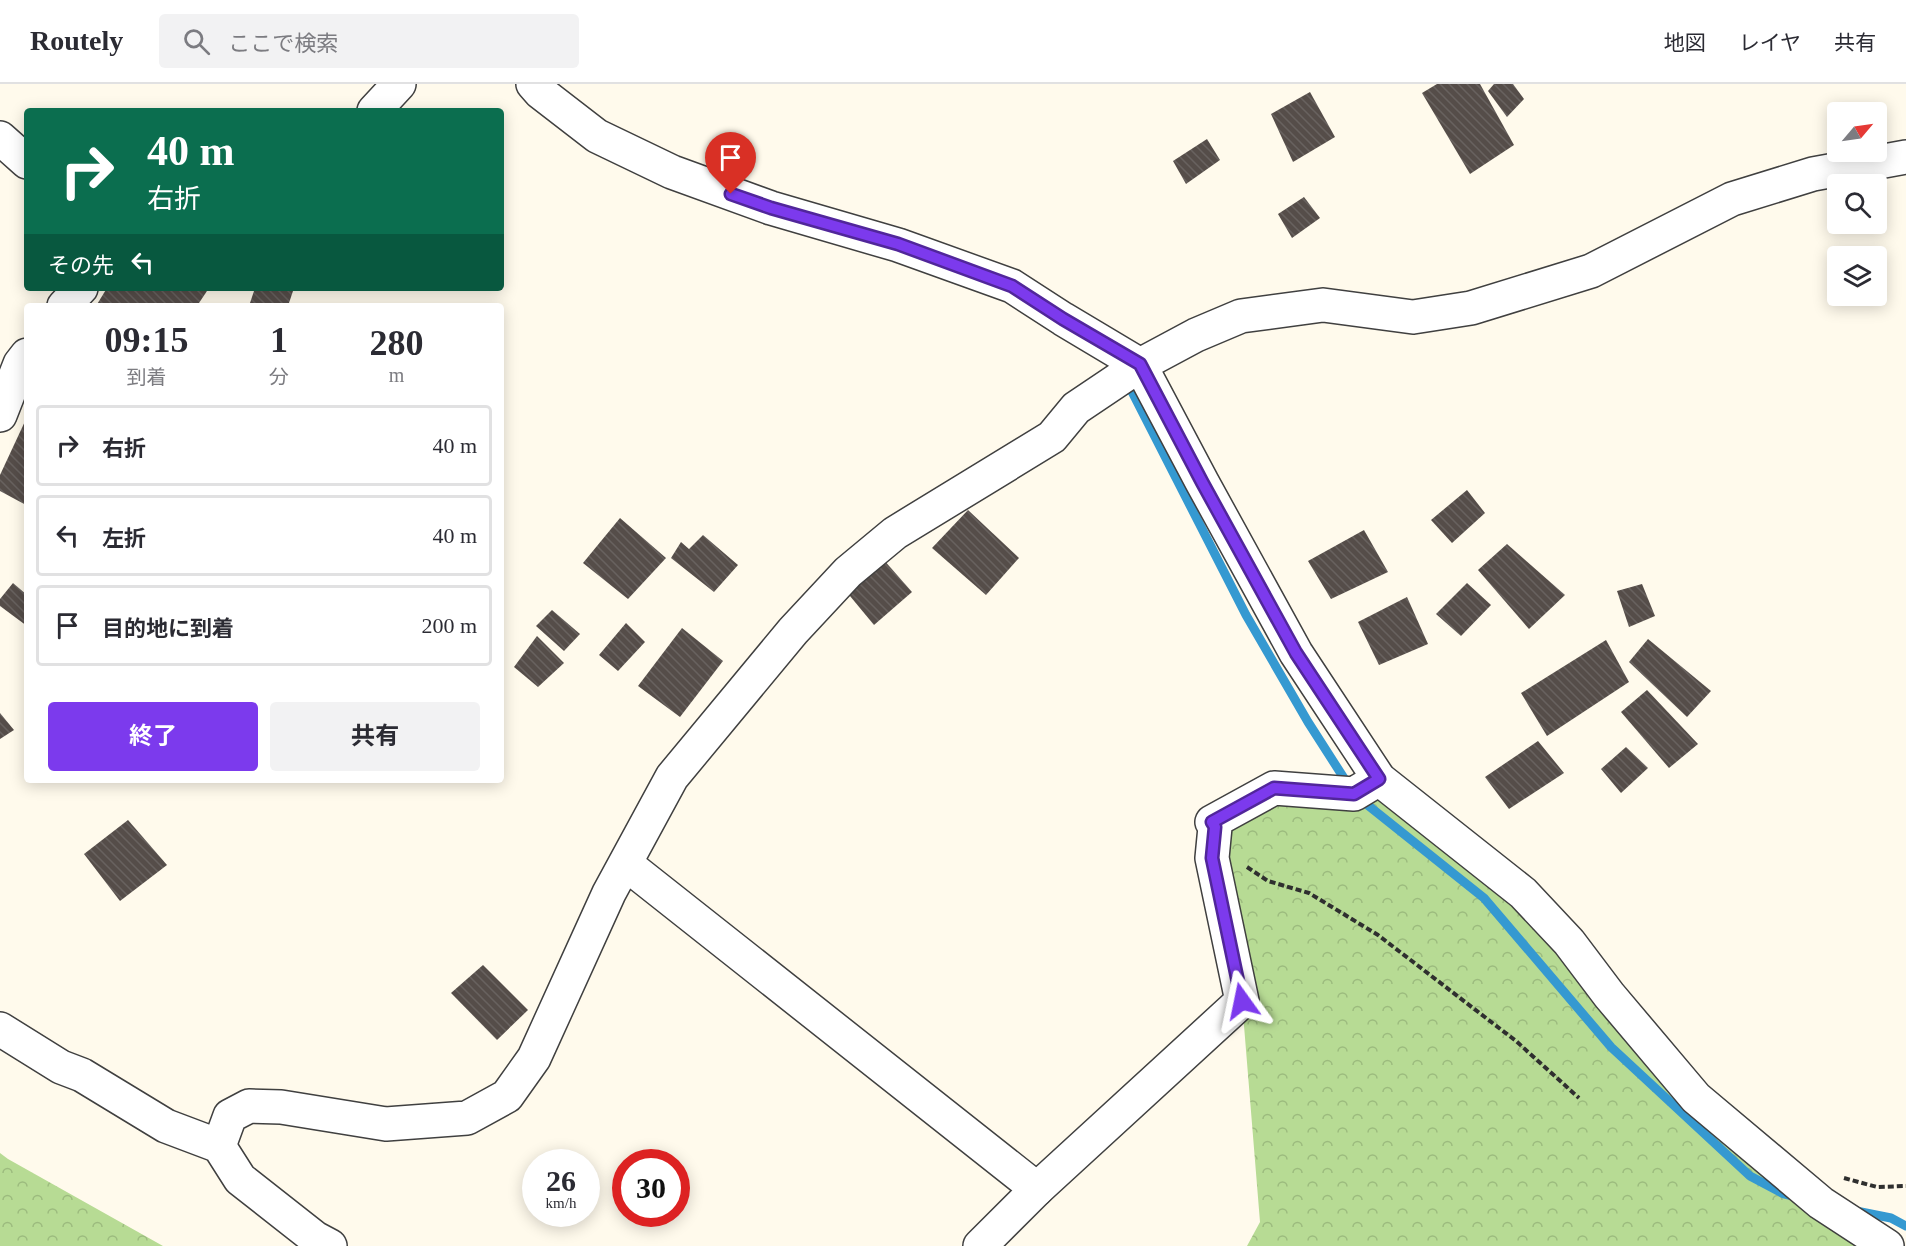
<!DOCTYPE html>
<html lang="ja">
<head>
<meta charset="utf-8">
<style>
  body { margin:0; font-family:"Times New Roman","Noto Sans JP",serif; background:#f2f2f3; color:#2b2b33; height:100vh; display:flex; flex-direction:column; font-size:22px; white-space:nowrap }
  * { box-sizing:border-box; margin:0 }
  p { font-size:20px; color:#7c7c81 }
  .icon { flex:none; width:33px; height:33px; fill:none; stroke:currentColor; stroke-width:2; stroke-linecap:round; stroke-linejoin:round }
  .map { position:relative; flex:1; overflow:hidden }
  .details { position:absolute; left:24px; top:219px; width:480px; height:480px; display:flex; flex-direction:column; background:#fff; border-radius:6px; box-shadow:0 3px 15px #0003 }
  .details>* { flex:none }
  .guide { position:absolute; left:24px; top:24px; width:480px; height:183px; border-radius:6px; box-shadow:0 3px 15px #0003; background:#0b6e4f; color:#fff; overflow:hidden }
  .needle { width:39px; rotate:61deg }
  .fabs { position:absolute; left:1827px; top:18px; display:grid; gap:12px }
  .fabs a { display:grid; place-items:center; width:60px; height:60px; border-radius:6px; background:#fff; box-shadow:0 3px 15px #0003; font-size:30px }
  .speed { position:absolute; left:522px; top:1065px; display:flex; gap:12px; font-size:30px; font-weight:700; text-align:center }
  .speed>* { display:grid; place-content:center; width:78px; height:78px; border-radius:50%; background:#fff; box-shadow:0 3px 15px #0003; line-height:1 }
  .speed small { font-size:15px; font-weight:400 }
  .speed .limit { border:9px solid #d22; background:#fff; color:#111 }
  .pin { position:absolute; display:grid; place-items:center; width:51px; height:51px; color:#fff; margin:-62px -26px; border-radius:50% 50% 50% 0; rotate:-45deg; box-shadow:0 0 6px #0007 }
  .pin .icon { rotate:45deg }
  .me { position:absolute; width:66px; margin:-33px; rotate:348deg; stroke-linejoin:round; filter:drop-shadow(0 0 4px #0008) }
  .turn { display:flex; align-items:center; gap:21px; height:126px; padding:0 24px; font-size:27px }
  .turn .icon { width:78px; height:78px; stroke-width:2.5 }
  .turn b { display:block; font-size:42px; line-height:51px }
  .then { display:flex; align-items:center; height:57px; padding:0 24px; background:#0003; gap:12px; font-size:22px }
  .eta { display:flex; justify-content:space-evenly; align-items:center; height:102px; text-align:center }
  .eta b { font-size:36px; font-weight:700; line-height:42px }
  .primary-button { display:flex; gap:12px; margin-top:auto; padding:12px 24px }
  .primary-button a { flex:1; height:69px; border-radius:6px; background:#7c3aed; color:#fff; font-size:24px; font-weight:700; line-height:69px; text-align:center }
  .primary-button a+a { background:#f2f2f3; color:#2b2b33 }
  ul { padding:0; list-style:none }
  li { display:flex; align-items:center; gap:18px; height:81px; margin:0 12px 9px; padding:0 12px; border:3px solid #e1e1e2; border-radius:6px }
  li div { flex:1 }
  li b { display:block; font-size:22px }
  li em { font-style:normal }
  header { display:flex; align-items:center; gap:36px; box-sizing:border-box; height:84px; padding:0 30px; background:#fff; border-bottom:2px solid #e1e1e2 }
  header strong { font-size:28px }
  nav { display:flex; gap:33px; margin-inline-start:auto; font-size:21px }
  .search { width:420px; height:54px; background:#f2f2f3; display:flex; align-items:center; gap:15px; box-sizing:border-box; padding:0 21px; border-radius:6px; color:#7c7c81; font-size:22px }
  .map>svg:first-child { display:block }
  .forest { fill:url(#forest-crowns) }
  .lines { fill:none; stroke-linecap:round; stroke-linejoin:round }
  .stream { stroke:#3599d1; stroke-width:9 }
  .building { fill:url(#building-back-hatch) }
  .minor-casing { stroke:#404040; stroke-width:36 }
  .path { stroke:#2f2f2f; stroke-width:4; stroke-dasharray:6 3; stroke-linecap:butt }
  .minor { stroke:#fff; stroke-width:33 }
  .route-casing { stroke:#51269a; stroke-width:15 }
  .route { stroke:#7c3aed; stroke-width:10 }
</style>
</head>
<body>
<header>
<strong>Routely</strong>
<div class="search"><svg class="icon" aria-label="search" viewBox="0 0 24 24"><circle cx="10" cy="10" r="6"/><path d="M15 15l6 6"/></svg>ここで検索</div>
<nav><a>地図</a><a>レイヤ</a><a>共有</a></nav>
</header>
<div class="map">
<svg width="1906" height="1162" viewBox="0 0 1906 1162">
  <defs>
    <pattern id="forest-crowns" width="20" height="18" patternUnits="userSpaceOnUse" patternTransform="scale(1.5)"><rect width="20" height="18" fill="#b7db94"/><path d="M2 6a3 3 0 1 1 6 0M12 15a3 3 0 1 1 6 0" fill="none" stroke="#9cbb7e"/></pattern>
    <pattern id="building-back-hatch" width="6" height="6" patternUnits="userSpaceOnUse" patternTransform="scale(1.5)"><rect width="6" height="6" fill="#554d49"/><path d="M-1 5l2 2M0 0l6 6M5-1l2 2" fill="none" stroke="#68625f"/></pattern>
  </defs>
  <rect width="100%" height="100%" fill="#fffaec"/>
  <!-- forest -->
  <g class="forest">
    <polygon points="1379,695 1523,809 1696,1014 1887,1162 1247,1162 1260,1138 1242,917 1215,743 1274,704"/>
    <polygon points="0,1069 8,1075 163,1162 0,1162"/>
  </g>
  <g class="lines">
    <!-- stream -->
    <g class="stream">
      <polyline points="1126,296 1246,531 1308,638 1349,702"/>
      <polyline points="1360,715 1484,814 1611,963 1750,1092 1784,1110 1796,1113"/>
      <polyline points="1856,1127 1891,1134 1906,1142"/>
    </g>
  </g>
  <!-- building -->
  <g class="building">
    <polygon points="1437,0 1480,0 1514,61 1470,90 1422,9"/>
    <polygon points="1494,0 1513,0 1524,15 1507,33 1488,7"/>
    <polygon points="1310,8 1335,53 1293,78 1271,30"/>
    <polygon points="1207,55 1220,76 1186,100 1173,77"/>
    <polygon points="1304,113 1320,134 1292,154 1278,130"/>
    <polygon points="107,204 209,204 197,222 96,222"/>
    <polygon points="255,204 294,204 288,222 249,222"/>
    <polygon points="27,333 27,420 26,421 0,407 0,391"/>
    <polygon points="1467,406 1485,429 1452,459 1431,436"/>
    <polygon points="968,426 1019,474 986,511 932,464"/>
    <polygon points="620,434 666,474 628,515 583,479"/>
    <polygon points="1364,446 1388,488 1331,515 1308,477"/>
    <polygon points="703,451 738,481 714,508 671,474 681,458 689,465"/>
    <polygon points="1507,460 1565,511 1529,545 1478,486"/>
    <polygon points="883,475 912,508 874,541 845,506"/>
    <polygon points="13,499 27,511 27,542 0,522 0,515"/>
    <polygon points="1467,499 1491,521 1461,552 1436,530"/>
    <polygon points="1642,500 1655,532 1629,543 1617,507"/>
    <polygon points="1407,513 1428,560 1379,581 1358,538"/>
    <polygon points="552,526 580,550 564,567 536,542"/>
    <polygon points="626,539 645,558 618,587 599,571"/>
    <polygon points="682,544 723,577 680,633 638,602"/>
    <polygon points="537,552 564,579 538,603 514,583"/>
    <polygon points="1648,555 1711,607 1687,633 1629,578"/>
    <polygon points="1606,556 1629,598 1547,652 1521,609"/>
    <polygon points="1647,606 1698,660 1669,684 1621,628"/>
    <polygon points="0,629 14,646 0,655"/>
    <polygon points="1538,657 1564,689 1509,725 1485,693"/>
    <polygon points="1626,663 1648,684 1621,709 1601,685"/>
    <polygon points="128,736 167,781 120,817 84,770"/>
    <polygon points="483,881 528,926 497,956 451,909"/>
  </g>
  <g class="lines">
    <!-- minor casing -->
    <g class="minor-casing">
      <g id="minor">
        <polyline points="533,0 540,8 597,52 672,88 771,124 898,161 1012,202 1063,235 1140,281 1202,398 1296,569 1379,695 1523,809 1569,858 1609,911 1696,1014 1821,1119 1887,1162"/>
        <polyline points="374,27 399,0"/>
        <polyline points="0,54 27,78"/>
        <polyline points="64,222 81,204"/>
        <polyline points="0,331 20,280 27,271"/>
        <polyline points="626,780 1037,1105"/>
        <polyline points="0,945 61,983 82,991 166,1042 219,1062 240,1095 315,1154 330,1162"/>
        <polyline points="219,1062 230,1032 249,1022 281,1023 386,1040 467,1034 507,1012 534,974 609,809 672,693 793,547 848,488 895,449 1052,353 1076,324 1140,281 1196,251 1241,232 1323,221 1413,233 1471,224 1591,187 1732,115 1813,90 1906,73"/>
        <polyline points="980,1162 1037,1105 1242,917 1212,774 1215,743 1212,738 1274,704 1354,710 1379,695"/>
      </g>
    </g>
    <!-- path -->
    <g class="path">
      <polyline points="1247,783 1268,797 1309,809 1378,851 1516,957 1579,1014"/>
      <polyline points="1844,1094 1877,1103 1906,1102"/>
    </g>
    <!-- minor -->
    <use href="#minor" class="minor"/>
  </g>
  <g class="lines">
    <!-- route casing -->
    <g class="route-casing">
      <polyline id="route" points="731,110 771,124 898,160 1012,202 1063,235 1140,280 1202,398 1296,569 1379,695 1354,710 1274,704 1212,738 1215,743 1212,774 1242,917"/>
    </g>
    <!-- route -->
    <use href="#route" class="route"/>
  </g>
</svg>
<div class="fabs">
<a><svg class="needle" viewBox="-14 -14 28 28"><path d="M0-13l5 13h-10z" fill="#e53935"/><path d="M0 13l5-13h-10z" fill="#7c7c81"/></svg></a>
<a><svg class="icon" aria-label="search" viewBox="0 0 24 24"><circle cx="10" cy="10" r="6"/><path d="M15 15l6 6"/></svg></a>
<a><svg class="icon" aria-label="layers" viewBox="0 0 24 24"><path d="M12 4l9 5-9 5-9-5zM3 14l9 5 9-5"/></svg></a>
</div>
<div class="speed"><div>26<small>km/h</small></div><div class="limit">30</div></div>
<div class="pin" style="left:731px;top:110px;background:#d93025"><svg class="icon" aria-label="arrive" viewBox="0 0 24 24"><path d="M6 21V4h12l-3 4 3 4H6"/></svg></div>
<svg class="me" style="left:1242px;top:917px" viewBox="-20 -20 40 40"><path d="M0-17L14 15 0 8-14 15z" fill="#7c3aed" stroke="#fff" stroke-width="4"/></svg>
<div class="guide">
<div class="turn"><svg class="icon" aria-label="right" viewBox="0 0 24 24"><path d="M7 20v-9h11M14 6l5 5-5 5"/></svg><div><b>40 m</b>右折</div></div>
<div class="then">その先<svg class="icon" aria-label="left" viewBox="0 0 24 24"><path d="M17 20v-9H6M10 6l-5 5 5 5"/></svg></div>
</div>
<section class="details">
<div class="eta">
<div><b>09:15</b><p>到着</p></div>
<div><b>1</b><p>分</p></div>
<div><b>280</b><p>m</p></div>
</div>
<ul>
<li><svg class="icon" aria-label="right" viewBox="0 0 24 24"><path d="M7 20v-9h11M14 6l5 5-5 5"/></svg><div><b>右折</b></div><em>40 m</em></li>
<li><svg class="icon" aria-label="left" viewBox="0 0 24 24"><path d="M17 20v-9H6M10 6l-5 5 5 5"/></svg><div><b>左折</b></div><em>40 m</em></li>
<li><svg class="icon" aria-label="arrive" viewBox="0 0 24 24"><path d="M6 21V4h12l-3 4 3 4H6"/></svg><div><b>目的地に到着</b></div><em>200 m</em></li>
</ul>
<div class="primary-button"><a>終了</a><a>共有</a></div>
</section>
</div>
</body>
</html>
